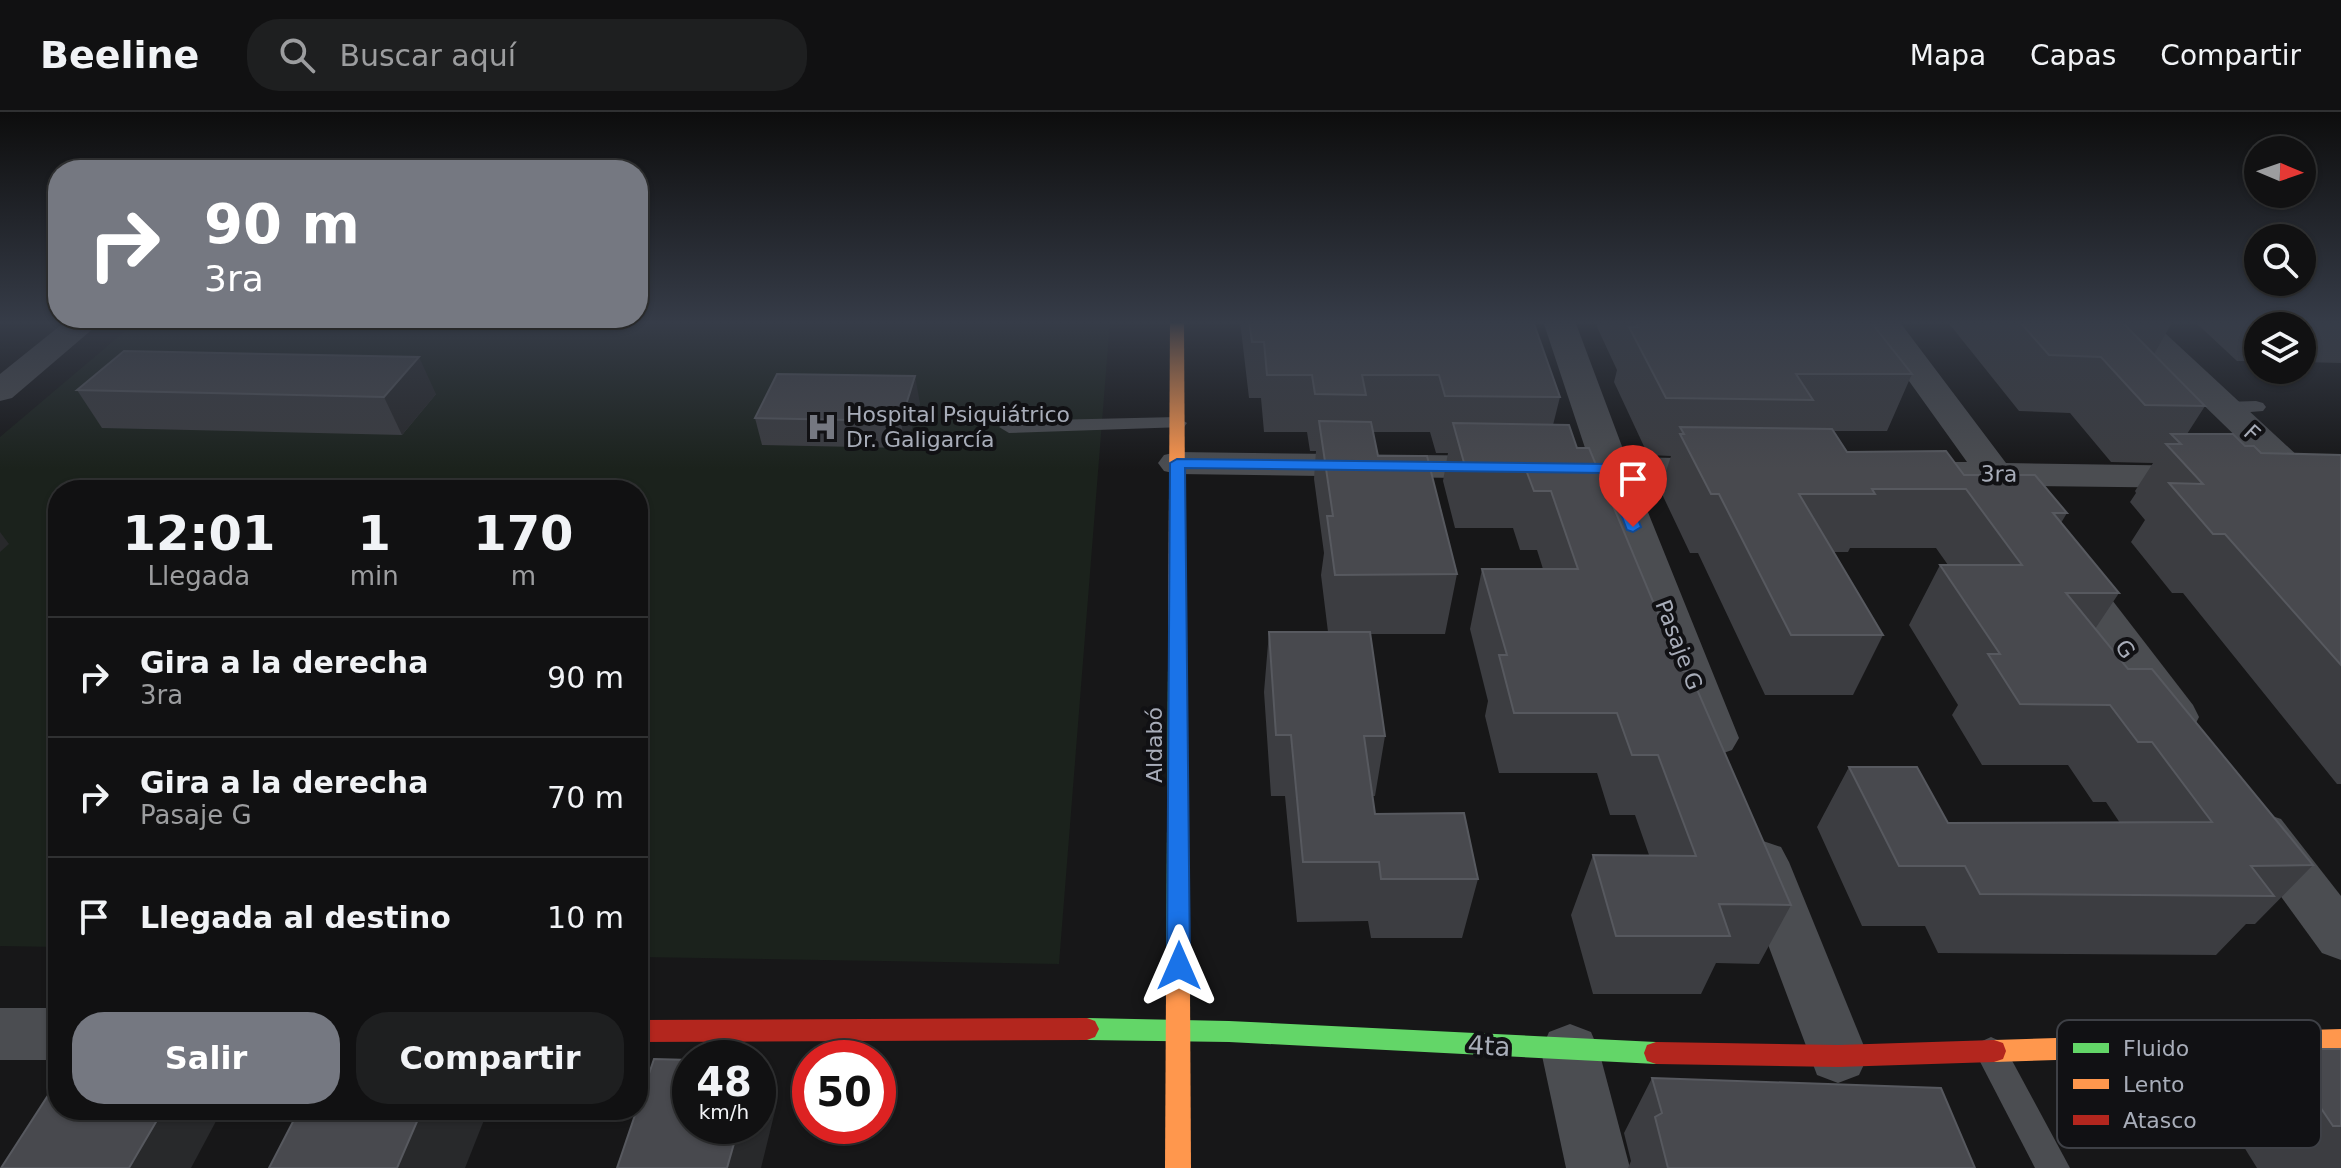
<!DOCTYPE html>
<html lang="es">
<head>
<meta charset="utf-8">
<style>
  body { margin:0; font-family:"DejaVu Sans",sans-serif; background:#1e1f20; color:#f1f3f6; height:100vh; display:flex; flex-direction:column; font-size:30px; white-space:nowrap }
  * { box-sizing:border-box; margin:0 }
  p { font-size:26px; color:#9c9d9f }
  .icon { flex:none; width:44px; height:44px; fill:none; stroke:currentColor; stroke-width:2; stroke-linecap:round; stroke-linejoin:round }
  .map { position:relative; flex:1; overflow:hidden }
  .details { position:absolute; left:48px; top:368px; width:600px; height:640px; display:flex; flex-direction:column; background:#111112; border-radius:32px; box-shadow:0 2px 6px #0004,0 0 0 2px #303132 }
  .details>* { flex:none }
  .guide { position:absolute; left:48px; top:48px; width:600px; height:168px; border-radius:32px; box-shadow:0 2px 6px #0004,0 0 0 2px #303132; background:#757881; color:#fff; overflow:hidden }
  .needle { width:52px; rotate:92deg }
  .controls { position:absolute; left:2244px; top:24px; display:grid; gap:16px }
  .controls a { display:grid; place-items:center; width:72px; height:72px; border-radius:50%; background:#111112; box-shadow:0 2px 6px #0004,0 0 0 2px #303132; font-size:40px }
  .speed { position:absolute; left:672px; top:928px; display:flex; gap:16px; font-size:40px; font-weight:700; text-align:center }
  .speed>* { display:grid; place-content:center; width:104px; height:104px; border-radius:50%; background:#111112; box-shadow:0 2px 6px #0004,0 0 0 2px #303132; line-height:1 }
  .speed small { font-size:20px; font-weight:400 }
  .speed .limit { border:12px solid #d22; background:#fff; color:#111 }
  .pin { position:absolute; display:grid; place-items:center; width:68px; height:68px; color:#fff; margin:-82px -34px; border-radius:50% 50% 50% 0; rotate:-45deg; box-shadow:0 0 8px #0007 }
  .pin .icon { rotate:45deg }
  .me { position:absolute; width:88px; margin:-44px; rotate:0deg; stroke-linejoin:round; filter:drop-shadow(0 0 6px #0008) }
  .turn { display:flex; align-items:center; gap:28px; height:168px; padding:0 24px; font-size:36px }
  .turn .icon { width:104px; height:104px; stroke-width:2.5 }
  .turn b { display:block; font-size:56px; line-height:68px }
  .eta { display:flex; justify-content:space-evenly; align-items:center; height:136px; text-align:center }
  .eta b { font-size:48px; font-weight:800; line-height:56px }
  .action { display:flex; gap:16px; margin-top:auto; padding:16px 24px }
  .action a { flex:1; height:92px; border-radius:32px; background:#757881; color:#fff; font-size:32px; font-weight:800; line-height:92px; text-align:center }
  .action a+a { background:#1e1f20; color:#f1f3f6 }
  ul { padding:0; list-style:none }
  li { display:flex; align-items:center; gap:24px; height:120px; padding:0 24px; border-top:2px solid #303132 }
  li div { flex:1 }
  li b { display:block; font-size:30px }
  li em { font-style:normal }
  header { display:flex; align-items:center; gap:48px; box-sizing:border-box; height:112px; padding:0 40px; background:#111112; border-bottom:2px solid #303132 }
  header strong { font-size:38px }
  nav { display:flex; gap:44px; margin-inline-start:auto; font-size:28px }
  .search { width:560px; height:72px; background:#1e1f20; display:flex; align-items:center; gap:20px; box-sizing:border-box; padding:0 28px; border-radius:32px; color:#9c9d9f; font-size:30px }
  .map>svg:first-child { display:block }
  .green { fill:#1b221c }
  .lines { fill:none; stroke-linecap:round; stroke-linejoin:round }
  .lane { fill:#4b4d51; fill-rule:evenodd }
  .street { fill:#4b4d51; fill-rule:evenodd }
  .fast { fill:#63d668; fill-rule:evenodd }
  .slow { fill:#ff974d; fill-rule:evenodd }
  .jam { fill:#b3261e; fill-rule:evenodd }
  .wall { fill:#3c3d41 }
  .shaded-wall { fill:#28292b }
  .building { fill:#48494e; stroke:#57595f; stroke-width:2 }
  .route { fill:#1a73e8; stroke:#114b97; stroke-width:2 }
  .labels { text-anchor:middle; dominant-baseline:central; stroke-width:8; stroke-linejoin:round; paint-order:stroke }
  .poi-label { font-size:22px; fill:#a8adb9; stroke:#111114; text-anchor:start }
  .street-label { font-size:22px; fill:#a8adb9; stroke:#111114 }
  .near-street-label { font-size:26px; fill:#a8adb9; stroke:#111114 }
  .key { fill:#111114; stroke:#3e4046; stroke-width:2 }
  .key-label { font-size:22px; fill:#a8adb9 }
</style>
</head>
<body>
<header>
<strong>Beeline</strong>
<div class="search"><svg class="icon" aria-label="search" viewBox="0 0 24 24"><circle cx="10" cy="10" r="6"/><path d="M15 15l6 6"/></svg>Buscar aquí</div>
<nav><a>Mapa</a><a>Capas</a><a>Compartir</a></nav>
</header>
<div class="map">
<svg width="2341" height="1056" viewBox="0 0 2341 1056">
  <rect width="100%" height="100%" fill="#171718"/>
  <!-- green -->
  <polygon class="green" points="137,209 498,212 1110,209 1059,852 638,845 638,378 58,378 58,835 0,834 0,325"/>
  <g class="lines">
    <!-- lane -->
    <g class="lane">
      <polygon points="2256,289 2263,291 2266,295 2263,299 2225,302 2215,296 2225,290"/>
      <polygon points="1177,305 1187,311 1184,315 1009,321 999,315 1009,309"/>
      <polygon points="1991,925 2002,930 2070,1056 2035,1056 1975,940 1980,930"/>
    </g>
    <!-- street -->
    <g class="street">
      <polygon points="66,209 102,209 12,286 0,289 0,262"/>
      <polygon points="1543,209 1575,209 1626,345 1727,347 1740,350 1746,358 1740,366 1727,369 1635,368 1739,626 1732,638 1715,644 1698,638 1691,626 1596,368 1177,362 1164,359 1158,351 1164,343 1177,340 1588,345"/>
      <polygon points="1866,209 1899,209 2006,351 2203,354 2216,357 2222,365 2216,373 2203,376 2023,374 2025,377 2020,385 2006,389 1992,385 1984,373 1904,372 1891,369 1885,361 1891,353 1904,350 1967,350"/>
      <polygon points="2117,209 2152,209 2314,359 2320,367 2314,375 2301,378 2288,375"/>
      <polygon points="2067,445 2082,449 2193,593 2199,605 2193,617 2176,622 2159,617 2046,458 2052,449"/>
      <polygon points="2263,701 2281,707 2341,784 2341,848 2322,841 2245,735 2238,721 2245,707"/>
      <polygon points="1763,729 1781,735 1789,750 1868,944 1859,963 1838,971 1817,963 1737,750 1745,735"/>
      <rect x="0" y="896" width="58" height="52"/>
      <polygon points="1570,912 1591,920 1599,939 1630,1056 1566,1056 1541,939 1549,920"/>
    </g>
    <!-- fast -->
    <g class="fast">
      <polygon points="1177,549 1186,555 1190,877 1186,884 1178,887 1170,884 1166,877 1168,555"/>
      <polygon points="1087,906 1229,909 1656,930 1665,933 1668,941 1665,949 1656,952 1229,930 1087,928 1079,925 1075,917 1079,909"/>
    </g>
    <!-- slow -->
    <g class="slow">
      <polygon points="1170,209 1184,209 1186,555 1177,561 1168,555"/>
      <polygon points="1178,867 1186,870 1190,877 1191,1056 1165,1056 1166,877 1170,870"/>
      <polygon points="2341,917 2341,939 1994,950 1985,947 1982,939 1985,931 1994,928"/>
    </g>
    <!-- jam -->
    <g class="jam">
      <polygon points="1087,906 1095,909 1099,917 1095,925 1087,928 638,930 638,908"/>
      <polygon points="1994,928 2003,931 2006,939 2003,947 1994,950 1838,955 1656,952 1647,949 1644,941 1647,933 1656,930 1838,933"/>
    </g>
  </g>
  <!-- wall -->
  <g class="wall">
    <polygon points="1240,209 1533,209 1560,285 1553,313 1577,336 1791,793 1759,852 1716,851 1701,882 1593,882 1571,803 1593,743 1649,743 1635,703 1610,703 1597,661 1499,661 1485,604 1488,589 1470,517 1482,457 1543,457 1537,438 1520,438 1513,416 1455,416 1443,369 1448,341 1436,341 1430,320 1373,320 1378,344 1457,462 1445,522 1370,522 1385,624 1375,684 1372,684 1375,702 1478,767 1462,826 1371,826 1368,809 1297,810 1285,684 1271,684 1264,580 1269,520 1328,520 1321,463 1324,441 1314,367 1316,339 1310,339 1307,320 1264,320 1261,286 1249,286"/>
    <polygon points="1598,209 1870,209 1912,262 1887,319 1834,319 1847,340 1964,363 2067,401 2061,411 2119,481 2095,517 2128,557 2313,753 2255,812 2246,812 2216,843 1938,841 1925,814 1862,814 1817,715 1849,655 1948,711 2120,711 2106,690 2093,690 2068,653 1982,653 1952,603 1958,593 1909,513 1940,453 1948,453 1936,436 1850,436 1848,440 1834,440 1883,523 1853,583 1765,583 1698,441 1690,441 1661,380 1663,374 1662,372 1671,344 1648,343 1614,270 1617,258 1597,215"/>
    <polygon points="1947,209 2173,209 2154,242 2205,294 2187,322 2245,334 2261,341 2341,343 2341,672 2337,672 2183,481 2172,481 2131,430 2145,408 2130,390 2136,381 2135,379 2153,351 2111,350 2070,301 2019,299"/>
    <polygon points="2194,209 2341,209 2341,251 2302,250 2302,214 2258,214 2258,249 2237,249"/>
    <polygon points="77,278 436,282 402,323 102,316"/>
    <polygon points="920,291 905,336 762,333 755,306"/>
    <polygon points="2281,937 2341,937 2341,1056 2257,1056 2218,993"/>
    <polygon points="1652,966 1975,1056 1628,1056 1631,1049 1624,1021"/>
  </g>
  <!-- shaded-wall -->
  <g class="shaded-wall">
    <polygon points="419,245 436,282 402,323 384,285"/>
    <polygon points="915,264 920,291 905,336 901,309"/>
    <polygon points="0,420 9,432 0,440"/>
    <polygon points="758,952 776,995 761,1056 727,1056 739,1014 758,1014"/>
    <polygon points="163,998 222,998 191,1056 129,1056"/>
    <polygon points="422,998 488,998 465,1056 397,1056"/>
  </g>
  <!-- building -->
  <g class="building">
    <polygon points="1249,209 1533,209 1560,285 1445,284 1439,263 1362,263 1366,283 1315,282 1312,263 1267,263 1264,230 1252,230"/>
    <polygon points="1635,209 1870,209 1912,262 1796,262 1813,288 1666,286 1629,215 1638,215"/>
    <polygon points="2019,209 2121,209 2205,294 2145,293 2101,245 2049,243"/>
    <polygon points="124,239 419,245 384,285 77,278"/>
    <polygon points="777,262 915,264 901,309 755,306"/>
    <polygon points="1319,309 1371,310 1378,344 1427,344 1457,462 1335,463 1327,404 1333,404"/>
    <polygon points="1453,311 1569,313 1577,336 1589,336 1682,559 1689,559 1791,793 1719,792 1730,824 1616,824 1593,743 1696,744 1658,643 1632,643 1617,601 1514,601 1499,543 1507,543 1482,457 1578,457 1551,379 1534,379 1526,358 1466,358"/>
    <polygon points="1680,315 1832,317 1847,340 1946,339 1964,363 2035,363 2067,401 2053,401 2119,481 2066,481 2128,557 2152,557 2313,753 2251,754 2274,784 1980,782 1965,754 1899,754 1849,655 1917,655 1948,711 2212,710 2152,630 2138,630 2110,593 2020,592 1988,542 2000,542 1940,453 2022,453 1966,377 1872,377 1875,382 1799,382 1883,523 1791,523 1719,382 1711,382 1680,322 1684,322"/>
    <polygon points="2171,322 2233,322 2245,334 2254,334 2261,341 2341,343 2341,553 2225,422 2213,422 2169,371 2203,372 2166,332 2181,332"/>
    <polygon points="1269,520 1370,520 1385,624 1364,624 1375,702 1464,701 1478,767 1381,767 1379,750 1303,750 1291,623 1276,623"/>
    <polygon points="2281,937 2341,937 2341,1014 2333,1014"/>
    <polygon points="654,947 690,948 690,1014 739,1014 727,1056 617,1056"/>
    <polygon points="1652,966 1941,976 1975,1056 1668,1056 1655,1005 1662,1001"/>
    <polygon points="58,968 58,998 163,998 129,1056 1,1056"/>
    <polygon points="299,998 422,998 397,1056 269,1056"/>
  </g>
  <!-- sky -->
  <linearGradient id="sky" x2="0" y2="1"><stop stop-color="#0d0d0d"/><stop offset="0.59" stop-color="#363c48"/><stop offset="1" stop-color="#363c48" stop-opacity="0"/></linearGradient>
  <rect width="2341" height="357" fill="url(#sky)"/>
  <!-- route -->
  <polygon class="route" points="1177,347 1611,352 1618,356 1641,415 1633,420 1627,418 1605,361 1185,356 1190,854 1187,861 1179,864 1171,861 1167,854 1170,351"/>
  <!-- icons -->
  <defs>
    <g id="hospital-bare" transform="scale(2.4)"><path d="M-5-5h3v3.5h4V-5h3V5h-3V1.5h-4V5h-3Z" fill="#757881" stroke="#111114" stroke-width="2.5" paint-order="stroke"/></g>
  </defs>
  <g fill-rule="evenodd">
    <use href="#hospital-bare" x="822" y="315"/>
  </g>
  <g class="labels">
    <!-- poi labels -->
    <g class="poi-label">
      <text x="846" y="302">Hospital Psiquiátrico<tspan x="846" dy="25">Dr. Galigarcía</tspan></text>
    </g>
    <!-- street labels -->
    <g class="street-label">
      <text transform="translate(2252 321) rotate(43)">F</text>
      <text transform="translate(1999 362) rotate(1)">3ra</text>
      <text transform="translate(1679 533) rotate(69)">Pasaje G</text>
      <text transform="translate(2125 537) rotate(53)">G</text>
      <text transform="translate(1154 633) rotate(-90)">Aldabó</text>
    </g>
    <!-- near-street labels -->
    <g class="near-street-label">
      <text transform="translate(1489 934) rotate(3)">4ta</text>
    </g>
  </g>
  <!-- legend -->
  <rect x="2057" y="908" width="264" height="128" rx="12" class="key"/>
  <rect x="2073" y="931" width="36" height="10" fill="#63d668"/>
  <rect x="2073" y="967" width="36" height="10" fill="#ff974d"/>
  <rect x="2073" y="1003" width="36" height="10" fill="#b3261e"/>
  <g class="key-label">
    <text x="2123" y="944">Fluido</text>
    <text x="2123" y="980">Lento</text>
    <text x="2123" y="1016">Atasco</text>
  </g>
</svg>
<div class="controls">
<a><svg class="needle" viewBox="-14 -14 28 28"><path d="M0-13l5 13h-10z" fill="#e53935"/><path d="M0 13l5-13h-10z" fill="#9c9d9f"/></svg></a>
<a><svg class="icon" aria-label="search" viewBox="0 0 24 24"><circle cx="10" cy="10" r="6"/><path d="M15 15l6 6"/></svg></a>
<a><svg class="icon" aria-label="layers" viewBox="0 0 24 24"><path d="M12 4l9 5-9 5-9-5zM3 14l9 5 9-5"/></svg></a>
</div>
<div class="speed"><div>48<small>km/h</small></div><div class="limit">50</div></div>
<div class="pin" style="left:1633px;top:415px;background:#d93025"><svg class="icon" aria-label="arrive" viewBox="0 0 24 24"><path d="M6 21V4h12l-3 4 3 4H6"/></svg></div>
<svg class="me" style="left:1179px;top:854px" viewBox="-20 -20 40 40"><path d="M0-17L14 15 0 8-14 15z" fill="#1a73e8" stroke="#fff" stroke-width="4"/></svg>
<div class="guide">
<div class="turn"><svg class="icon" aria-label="right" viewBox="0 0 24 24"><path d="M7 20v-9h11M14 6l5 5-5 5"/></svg><div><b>90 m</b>3ra</div></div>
</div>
<section class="details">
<div class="eta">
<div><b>12:01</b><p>Llegada</p></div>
<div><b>1</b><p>min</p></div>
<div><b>170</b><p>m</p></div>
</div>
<ul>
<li><svg class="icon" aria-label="right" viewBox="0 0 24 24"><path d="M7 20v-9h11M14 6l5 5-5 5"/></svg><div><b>Gira a la derecha</b><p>3ra</p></div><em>90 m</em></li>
<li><svg class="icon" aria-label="right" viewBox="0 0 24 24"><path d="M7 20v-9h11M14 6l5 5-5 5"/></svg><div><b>Gira a la derecha</b><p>Pasaje G</p></div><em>70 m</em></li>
<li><svg class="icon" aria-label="arrive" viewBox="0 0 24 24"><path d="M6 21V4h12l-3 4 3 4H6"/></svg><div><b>Llegada al destino</b></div><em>10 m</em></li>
</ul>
<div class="action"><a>Salir</a><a>Compartir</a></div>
</section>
</div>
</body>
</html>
